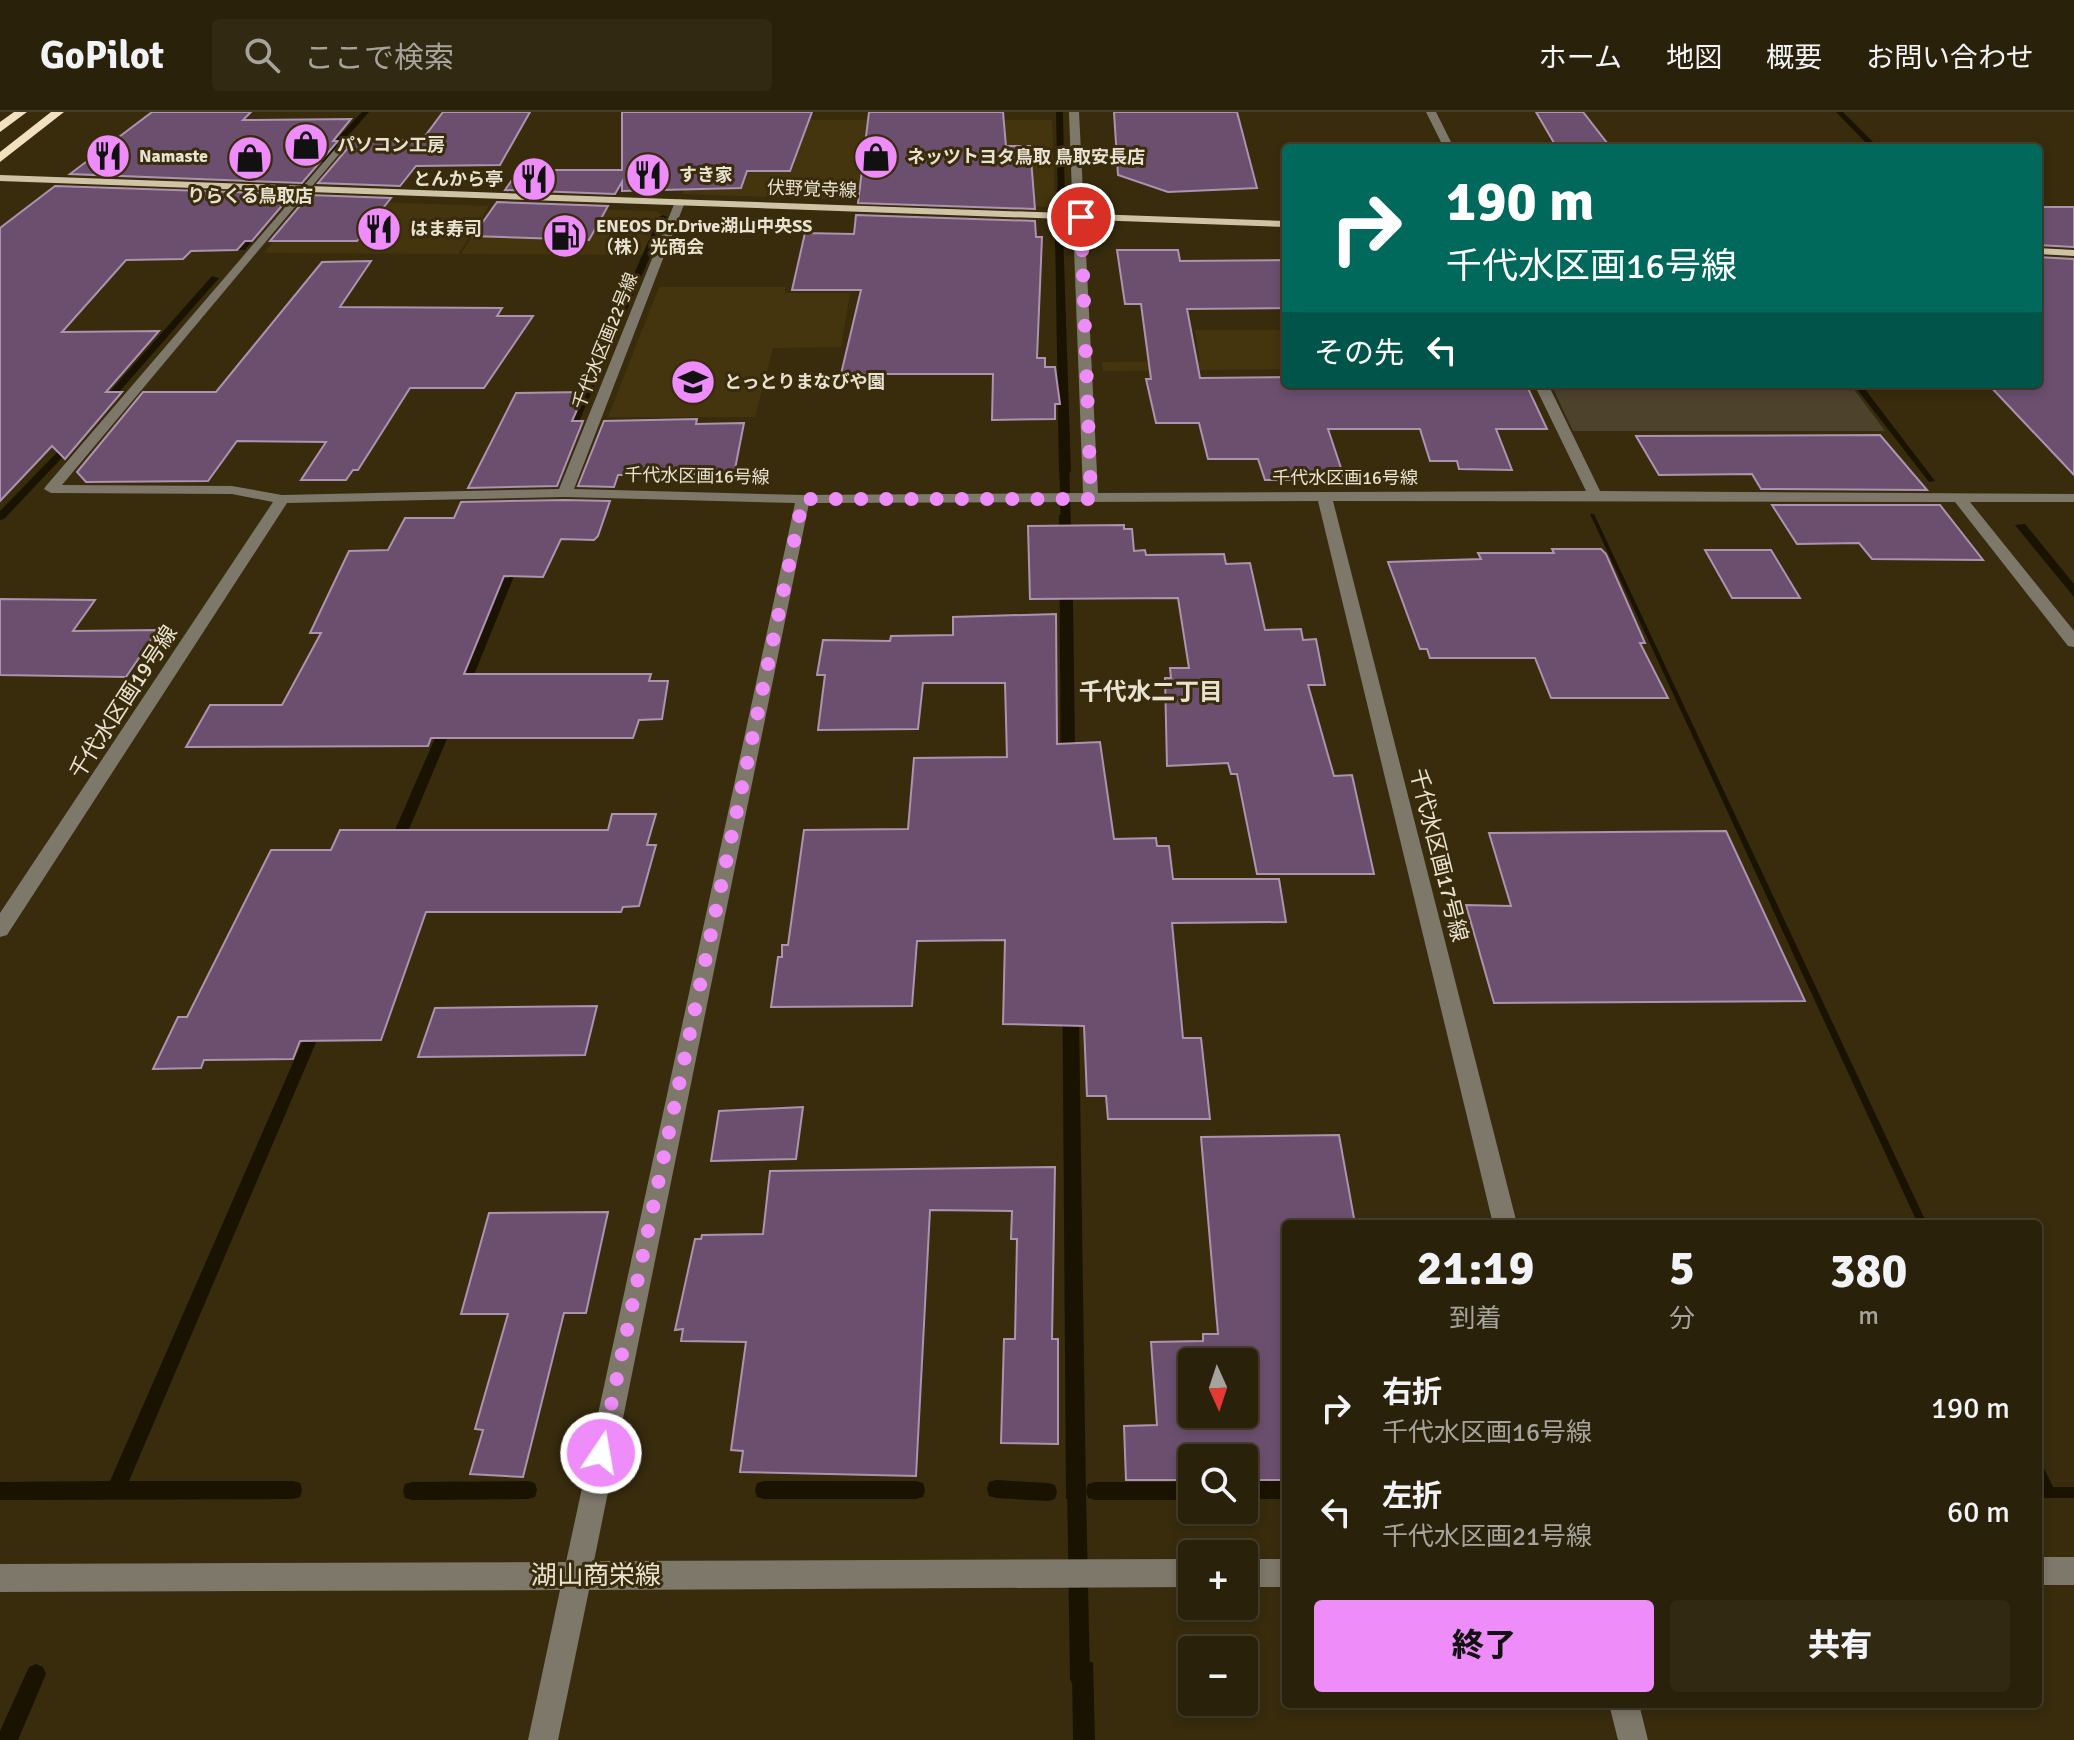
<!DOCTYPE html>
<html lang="ja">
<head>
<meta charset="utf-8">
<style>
  body { margin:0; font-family:Signika,"Noto Sans JP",sans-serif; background:#322913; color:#f1f3f6; height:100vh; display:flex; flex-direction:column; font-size:30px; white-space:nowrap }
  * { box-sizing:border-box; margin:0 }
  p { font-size:26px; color:#a5a39c }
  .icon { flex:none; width:44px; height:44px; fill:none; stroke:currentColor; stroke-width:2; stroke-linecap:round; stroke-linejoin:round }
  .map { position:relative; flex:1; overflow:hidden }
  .panel { position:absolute; left:1282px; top:1108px; width:760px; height:488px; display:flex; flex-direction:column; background:#2a210a; border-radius:8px; box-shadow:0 4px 12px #0003,0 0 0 2px #463e2b }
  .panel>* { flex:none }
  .hud { position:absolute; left:1282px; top:32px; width:760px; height:244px; border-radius:8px; box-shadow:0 4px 12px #0003,0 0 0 2px #463e2b; background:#00695c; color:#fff; overflow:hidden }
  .needle { width:52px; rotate:177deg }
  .fabs { position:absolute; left:1178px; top:1236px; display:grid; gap:16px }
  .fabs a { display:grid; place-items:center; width:80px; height:80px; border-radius:8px; background:#2a210a; box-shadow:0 4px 12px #0003,0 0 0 2px #463e2b; font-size:40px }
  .pin { position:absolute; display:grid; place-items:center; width:68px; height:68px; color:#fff; margin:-34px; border:4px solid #fff; border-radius:50%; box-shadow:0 2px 8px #0007 }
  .me { position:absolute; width:88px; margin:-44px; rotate:12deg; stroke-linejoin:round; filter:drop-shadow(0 0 6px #0008) }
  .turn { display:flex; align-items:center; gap:28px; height:168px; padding:0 32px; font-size:36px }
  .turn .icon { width:104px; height:104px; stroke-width:2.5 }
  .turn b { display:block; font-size:56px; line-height:68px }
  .then { display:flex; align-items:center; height:76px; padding:0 32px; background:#0003; gap:16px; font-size:30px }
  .eta { display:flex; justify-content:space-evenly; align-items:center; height:136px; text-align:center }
  .eta b { font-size:48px; font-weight:800; line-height:56px }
  .button { display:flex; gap:16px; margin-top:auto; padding:16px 32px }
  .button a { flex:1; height:92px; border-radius:8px; background:#ee8cf9; color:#111; font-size:32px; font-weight:800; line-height:92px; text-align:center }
  .button a+a { background:#322913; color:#f1f3f6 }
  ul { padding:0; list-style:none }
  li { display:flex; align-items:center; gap:24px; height:104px; padding:0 32px }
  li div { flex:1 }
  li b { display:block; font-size:30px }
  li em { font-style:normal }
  header { display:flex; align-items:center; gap:48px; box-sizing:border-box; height:112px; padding:0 40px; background:#2a210a; border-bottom:2px solid #463e2b }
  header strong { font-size:38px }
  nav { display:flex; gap:44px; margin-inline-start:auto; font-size:28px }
  .search { width:560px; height:72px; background:#322913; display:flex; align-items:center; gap:20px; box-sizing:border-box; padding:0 28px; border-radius:8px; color:#a5a39c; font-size:30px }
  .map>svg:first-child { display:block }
  .built { fill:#44350e }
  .green { fill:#4d432c }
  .water { fill:#1b1301 }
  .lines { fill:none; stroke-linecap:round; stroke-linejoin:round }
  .stream { fill:#1b1301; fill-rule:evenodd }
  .building { fill:#6c4f6f; stroke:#ac93af; stroke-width:2; fill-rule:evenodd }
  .minor { fill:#7e786b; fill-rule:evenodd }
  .major { fill:#d0c4a7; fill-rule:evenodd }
  .highway { fill:#f1e1bf; fill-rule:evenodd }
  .route { stroke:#ee8cf9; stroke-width:14; stroke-dasharray:0 25.2 }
  .labels { text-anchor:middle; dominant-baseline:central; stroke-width:6; stroke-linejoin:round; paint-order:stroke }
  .far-poi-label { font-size:18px; font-weight:bold; fill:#eae2d1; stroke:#382c0d; text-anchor:start }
  .far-street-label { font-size:18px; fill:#eae2d1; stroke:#382c0d }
  .street-label { font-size:22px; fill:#eae2d1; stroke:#382c0d }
  .neighbourhood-label { font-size:24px; font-weight:bold; fill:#eae2d1; stroke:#382c0d }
  .near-street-label { font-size:26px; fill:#eae2d1; stroke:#382c0d }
</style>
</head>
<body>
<header>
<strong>GoPilot</strong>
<div class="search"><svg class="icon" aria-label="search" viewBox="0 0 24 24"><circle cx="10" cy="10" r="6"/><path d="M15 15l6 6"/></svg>ここで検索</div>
<nav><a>ホーム</a><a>地図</a><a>概要</a><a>お問い合わせ</a></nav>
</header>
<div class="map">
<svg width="2074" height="1628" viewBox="0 0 2074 1628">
  <rect width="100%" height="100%" fill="#382c0d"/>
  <!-- built -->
  <g class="built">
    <polygon points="716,8 1052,8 1055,95 682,82"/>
    <polygon points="319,88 489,94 458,142 264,141 306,91"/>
    <polygon points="492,94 656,99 665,106 649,143 461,142"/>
    <polygon points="659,175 786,175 785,181 850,181 841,235 773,236 755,305 608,305"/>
    <polygon points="1195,218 1286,218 1286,257 1103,259 1102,250 1200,249"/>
  </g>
  <!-- green -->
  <polygon class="green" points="1551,272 1850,272 1885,319 1573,319"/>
  <!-- water -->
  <g class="water">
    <polygon points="1056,0 1063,0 1065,95 1058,95"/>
    <polygon points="1055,119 1063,119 1071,360 1059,360"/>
    <polygon points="1853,272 1861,272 1935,369 1929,370"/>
    <polygon points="1590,402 1594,402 1927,1112 1918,1112"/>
    <polygon points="1059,403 1070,403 1073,492 1086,1387 1066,1387"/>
    <polygon points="2025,412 2074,472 2074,485 2015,413"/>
    <polygon points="2038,1344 2053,1375 2074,1375 2074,1386 2038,1386 2038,1376 2042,1375"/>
    <polygon points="1093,1550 1095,1628 1073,1628 1072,1552"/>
  </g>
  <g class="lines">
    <!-- stream -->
    <g class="stream">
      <polygon points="362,0 369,0 325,50 319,50 319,46"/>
      <polygon points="1836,0 1843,0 1879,36 1871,36"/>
      <polygon points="1061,74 1065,76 1063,135 1059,137 1055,135 1057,76"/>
      <polygon points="663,103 667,105 577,314 569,316 567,314 659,105"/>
      <polygon points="256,115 263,117 245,138 239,138 239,134"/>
      <polygon points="212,164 219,166 112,288 106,288 106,284"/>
      <polygon points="68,329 76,331 4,407 0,408 0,399"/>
      <polygon points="1064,341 1069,344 1071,419 1066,422 1061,419 1059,344"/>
      <polygon points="516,444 521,447 467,580 461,584 457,583 455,580 511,447"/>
      <polygon points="448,606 454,610 402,734 400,737 390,737 388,734 442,610"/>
      <polygon points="316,908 321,910 323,914 129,1369 293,1369 300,1371 302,1378 300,1385 293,1387 0,1388 0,1370 110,1369 309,914 311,910"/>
      <polygon points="1076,1359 1083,1361 1086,1379 1088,1372 1095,1370 1192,1370 1192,1388 1095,1388 1088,1386 1086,1379 1090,1567 1087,1574 1080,1577 1073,1574 1070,1567 1067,1368 1069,1361"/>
      <polygon points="996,1368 1048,1371 1055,1373 1057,1380 1055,1387 1048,1389 996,1386 989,1384 987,1377 989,1370"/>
      <polygon points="528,1369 535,1371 537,1378 535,1385 528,1387 412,1388 405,1386 403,1379 405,1372 412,1370"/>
      <polygon points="764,1369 916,1369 923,1371 925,1378 923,1385 916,1387 764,1387 757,1385 755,1378 757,1371"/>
      <rect x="1244" y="1369" width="42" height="18"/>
      <polygon points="36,1552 43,1555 46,1562 18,1628 0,1628 0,1619 29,1555"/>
    </g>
  </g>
  <!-- building -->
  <g class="building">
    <polygon points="152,0 251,0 243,8 351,7 333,29 338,29 302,71 70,62"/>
    <polygon points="443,0 530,0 500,53 416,54 400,74 318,71 347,37 344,29 422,28"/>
    <polygon points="622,0 812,0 790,59 747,59 741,76 622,79 622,70 615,82 505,78 519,58 622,58"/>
    <polygon points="869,0 1003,0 1006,34 1030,34 1035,97 858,91"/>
    <polygon points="1114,0 1237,0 1257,76 1168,80 1118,63"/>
    <polygon points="1536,0 1583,0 1611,36 1557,36"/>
    <polygon points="55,74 292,82 252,129 245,129 237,138 191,139 183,147 126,148 62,220 159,219 106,280 122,280 65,347 52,334 0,389 0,116"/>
    <polygon points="309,83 391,86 357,129 270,129"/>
    <polygon points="497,90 608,94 589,128 473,124"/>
    <polygon points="2038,95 2074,95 2074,135 2038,133"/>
    <polygon points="856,103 1035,109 1036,125 1042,125 1037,246 1045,246 1045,255 1055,255 1060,292 1055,292 1055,307 992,308 993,262 841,262 861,178 792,178 805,121 854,122"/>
    <polygon points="1117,138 1178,138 1180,149 1286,148 1286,196 1187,197 1200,266 1286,265 1286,272 1526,272 1547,317 1496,317 1512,358 1459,357 1457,349 1430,349 1420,317 1328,317 1345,368 1265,368 1258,347 1208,347 1199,311 1156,311 1146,267 1151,267 1141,192 1125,192"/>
    <polygon points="2038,145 2074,147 2074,363 1988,272 2038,272"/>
    <polygon points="371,149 340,195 502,196 497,204 533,204 484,276 410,276 358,358 353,358 346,368 301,368 326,330 237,329 208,369 86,370 77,360 143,280 216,280 322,150"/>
    <polygon points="585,280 572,309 583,309 557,374 468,376 516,281"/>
    <polygon points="697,307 696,312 744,311 734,362 618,363 614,375 578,374 604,309"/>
    <polygon points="1880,323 1927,378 1761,377 1752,362 1659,363 1636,324"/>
    <polygon points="565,388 610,389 598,424 594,428 561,427 543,465 504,464 464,562 651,562 649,569 668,569 662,607 639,608 633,626 431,626 428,634 186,635 210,593 282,593 321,521 310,521 349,439 388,438 405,406 454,406 461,390"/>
    <polygon points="1772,393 1940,393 1983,448 1872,447 1859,431 1797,432"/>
    <polygon points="1124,413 1124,417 1132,417 1134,439 1145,438 1146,443 1224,442 1226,452 1250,451 1265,518 1301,517 1303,528 1316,527 1325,573 1308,573 1334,664 1352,663 1374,762 1257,762 1237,662 1231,662 1228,651 1167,654 1165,566 1171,566 1170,556 1189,556 1178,486 1030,487 1028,414"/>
    <polygon points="1552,437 1601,437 1606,442 1645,531 1640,531 1668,586 1551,586 1535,546 1430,546 1427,537 1420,537 1388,450 1481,447 1478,441 1554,441"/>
    <polygon points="1705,438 1771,438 1800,486 1732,486"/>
    <polygon points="0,487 95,488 73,519 158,518 126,565 0,563"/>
    <polygon points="1056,502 1057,632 1100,630 1114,727 1156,726 1157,734 1169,734 1173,767 1279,767 1286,810 1172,811 1183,926 1201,926 1210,1007 1108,1007 1106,984 1087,984 1084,914 1003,912 1005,828 917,829 912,894 771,895 778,845 782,845 782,833 788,833 804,718 908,717 914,646 1007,645 1005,571 923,571 918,617 818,618 825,563 817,563 823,528 890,529 891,524 953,523 953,505"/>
    <polygon points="612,702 656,702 647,733 656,733 639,794 623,795 621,800 426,800 381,928 300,929 293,947 204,948 201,956 153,957 178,905 187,905 271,738 331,738 340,718 608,718"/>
    <polygon points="1726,719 1805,889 1494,891 1466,793 1511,794 1489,721"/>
    <polygon points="597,894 585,943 418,945 435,896"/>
    <polygon points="803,995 796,1047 711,1049 719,999"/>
    <path d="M1339,1023L1355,1112H1286V1368H1244V1346H1192V1368H1126L1124,1314L1157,1313L1151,1230L1203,1229V1222H1218L1201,1025ZM1192,1250H1244V1302H1192Z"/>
    <polygon points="1055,1055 1052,1227 1058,1227 1058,1332 1001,1331 1004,1227 1015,1227 1017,1127 1011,1127 1012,1099 930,1098 916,1364 740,1360 743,1339 731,1338 746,1230 681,1229 683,1217 675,1218 695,1127 701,1127 702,1123 763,1122 770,1059"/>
    <polygon points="608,1100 586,1201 564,1201 523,1365 470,1362 483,1318 475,1317 508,1202 461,1202 489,1101"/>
  </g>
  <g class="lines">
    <!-- minor -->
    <g class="minor">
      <polygon points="1069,0 1079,0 1098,381 1586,379 1534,272 1548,272 1600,379 2074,382 2074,390 1970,390 2074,519 2074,535 2068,534 1955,390 1333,389 1517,1112 1493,1112 1318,389 809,391 594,1449 1192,1447 1192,1475 589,1478 558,1628 528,1628 560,1478 0,1480 0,1452 566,1450 795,391 565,385 287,391 7,823 0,825 0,801 273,390 232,382 51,381 44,377 46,374 341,30 345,35 62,373 232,374 282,383 559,377 675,90 680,87 685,90 574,377 803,383 1083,381"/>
      <polygon points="1426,0 1436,0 1454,36 1444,36"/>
      <rect x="2038" y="1445" width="36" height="28"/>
      <rect x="1244" y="1447" width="42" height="28"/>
      <polygon points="1609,1592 1639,1592 1648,1628 1618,1628"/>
    </g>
    <!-- major -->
    <g class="major">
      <polygon points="0,63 1286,109 1286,115 0,69"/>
      <polygon points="2038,136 2074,138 2074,144 2038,142"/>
    </g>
    <!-- highway -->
    <g class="highway">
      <polygon points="14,0 27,0 0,20 0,10"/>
      <polygon points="51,0 64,0 0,50 0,40"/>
    </g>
  </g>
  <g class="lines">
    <!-- route -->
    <polyline class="route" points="601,1341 803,387 1091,387 1081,105"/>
  </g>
  <!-- icons -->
  <defs>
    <g id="shop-disc" transform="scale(2.3)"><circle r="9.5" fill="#ee8cf9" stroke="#382c0d"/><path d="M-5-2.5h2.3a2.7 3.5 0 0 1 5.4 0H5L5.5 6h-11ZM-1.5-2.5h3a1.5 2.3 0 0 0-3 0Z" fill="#111"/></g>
    <g id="restaurant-disc" transform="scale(2.3)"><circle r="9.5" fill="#ee8cf9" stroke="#382c0d"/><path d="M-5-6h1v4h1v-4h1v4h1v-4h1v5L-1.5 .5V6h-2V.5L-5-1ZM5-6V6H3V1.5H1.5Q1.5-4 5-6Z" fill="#111"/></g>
    <g id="fuel-disc" transform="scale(2.3)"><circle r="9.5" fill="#ee8cf9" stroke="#382c0d"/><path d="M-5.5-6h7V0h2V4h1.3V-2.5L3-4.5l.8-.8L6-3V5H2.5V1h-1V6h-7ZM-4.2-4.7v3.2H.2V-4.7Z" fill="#111"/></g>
    <g id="school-disc" transform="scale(2.3)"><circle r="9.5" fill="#ee8cf9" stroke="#382c0d"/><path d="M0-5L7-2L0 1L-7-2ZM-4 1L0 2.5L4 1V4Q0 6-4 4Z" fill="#111"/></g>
  </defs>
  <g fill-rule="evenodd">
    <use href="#shop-disc" x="306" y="33"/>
    <use href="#restaurant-disc" x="108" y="44"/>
    <use href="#shop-disc" x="876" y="45"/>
    <use href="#shop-disc" x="250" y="46"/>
    <use href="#restaurant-disc" x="648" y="63"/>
    <use href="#restaurant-disc" x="534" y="67"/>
    <use href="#restaurant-disc" x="379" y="117"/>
    <use href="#fuel-disc" x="565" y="124"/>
    <use href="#school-disc" x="693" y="270"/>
  </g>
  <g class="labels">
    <!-- far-poi labels -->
    <g class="far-poi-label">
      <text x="337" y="33">パソコン工房</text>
      <text x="139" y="44">Namaste</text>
      <text x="907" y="45">ネッツトヨタ鳥取 鳥取安長店</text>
      <text x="679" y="63">すき家</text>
      <text x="503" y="67" text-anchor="end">とんから亭</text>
      <text x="250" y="84" text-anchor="middle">りらくる鳥取店</text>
      <text x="596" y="114">ENEOS Dr.Drive湖山中央SS<tspan x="596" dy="21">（株）光商会</tspan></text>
      <text x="410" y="117">はま寿司</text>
      <text x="724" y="270">とっとりまなびや園</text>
    </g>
    <!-- far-street labels -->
    <g class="far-street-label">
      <text transform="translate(812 77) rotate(2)">伏野覚寺線</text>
      <text transform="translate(605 229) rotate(-68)">千代水区画22号線</text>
      <text transform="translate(697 364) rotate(1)">千代水区画16号線</text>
      <text x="1345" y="366">千代水区画16号線</text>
    </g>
    <!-- street labels -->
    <g class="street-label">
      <text transform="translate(123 590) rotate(-57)">千代水区画19号線</text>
      <text transform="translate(1439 743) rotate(76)">千代水区画17号線</text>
    </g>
    <!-- neighbourhood labels -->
    <g class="neighbourhood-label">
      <text x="1151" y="580">千代水二丁目</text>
    </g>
    <!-- near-street labels -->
    <g class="near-street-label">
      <text x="596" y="1464">湖山商栄線</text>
    </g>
  </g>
</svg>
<div class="fabs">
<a><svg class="needle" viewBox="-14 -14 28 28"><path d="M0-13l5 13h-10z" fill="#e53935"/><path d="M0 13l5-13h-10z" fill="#a5a39c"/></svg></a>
<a><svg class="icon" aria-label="search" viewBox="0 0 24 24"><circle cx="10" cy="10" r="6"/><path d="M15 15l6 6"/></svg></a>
<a>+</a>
<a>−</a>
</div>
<div class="pin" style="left:1081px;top:105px;background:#d93025"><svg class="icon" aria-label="arrive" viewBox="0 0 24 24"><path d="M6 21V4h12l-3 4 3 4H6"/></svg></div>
<svg class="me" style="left:601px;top:1341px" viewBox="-20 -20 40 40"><circle r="17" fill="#ee8cf9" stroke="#fff" stroke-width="3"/><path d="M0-11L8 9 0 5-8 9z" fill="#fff"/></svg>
<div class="hud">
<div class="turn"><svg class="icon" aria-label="right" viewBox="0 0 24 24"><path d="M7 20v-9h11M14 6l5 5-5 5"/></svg><div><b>190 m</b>千代水区画16号線</div></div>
<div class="then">その先<svg class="icon" aria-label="left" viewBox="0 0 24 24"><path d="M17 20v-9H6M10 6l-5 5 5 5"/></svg></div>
</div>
<section class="panel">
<div class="eta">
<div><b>21:19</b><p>到着</p></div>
<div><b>5</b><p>分</p></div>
<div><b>380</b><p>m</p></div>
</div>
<ul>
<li><svg class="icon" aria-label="right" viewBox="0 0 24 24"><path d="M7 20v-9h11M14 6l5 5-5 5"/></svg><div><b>右折</b><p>千代水区画16号線</p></div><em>190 m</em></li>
<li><svg class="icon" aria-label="left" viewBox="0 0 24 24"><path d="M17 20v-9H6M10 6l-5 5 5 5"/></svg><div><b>左折</b><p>千代水区画21号線</p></div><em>60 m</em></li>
</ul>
<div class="button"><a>終了</a><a>共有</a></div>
</section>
</div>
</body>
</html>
